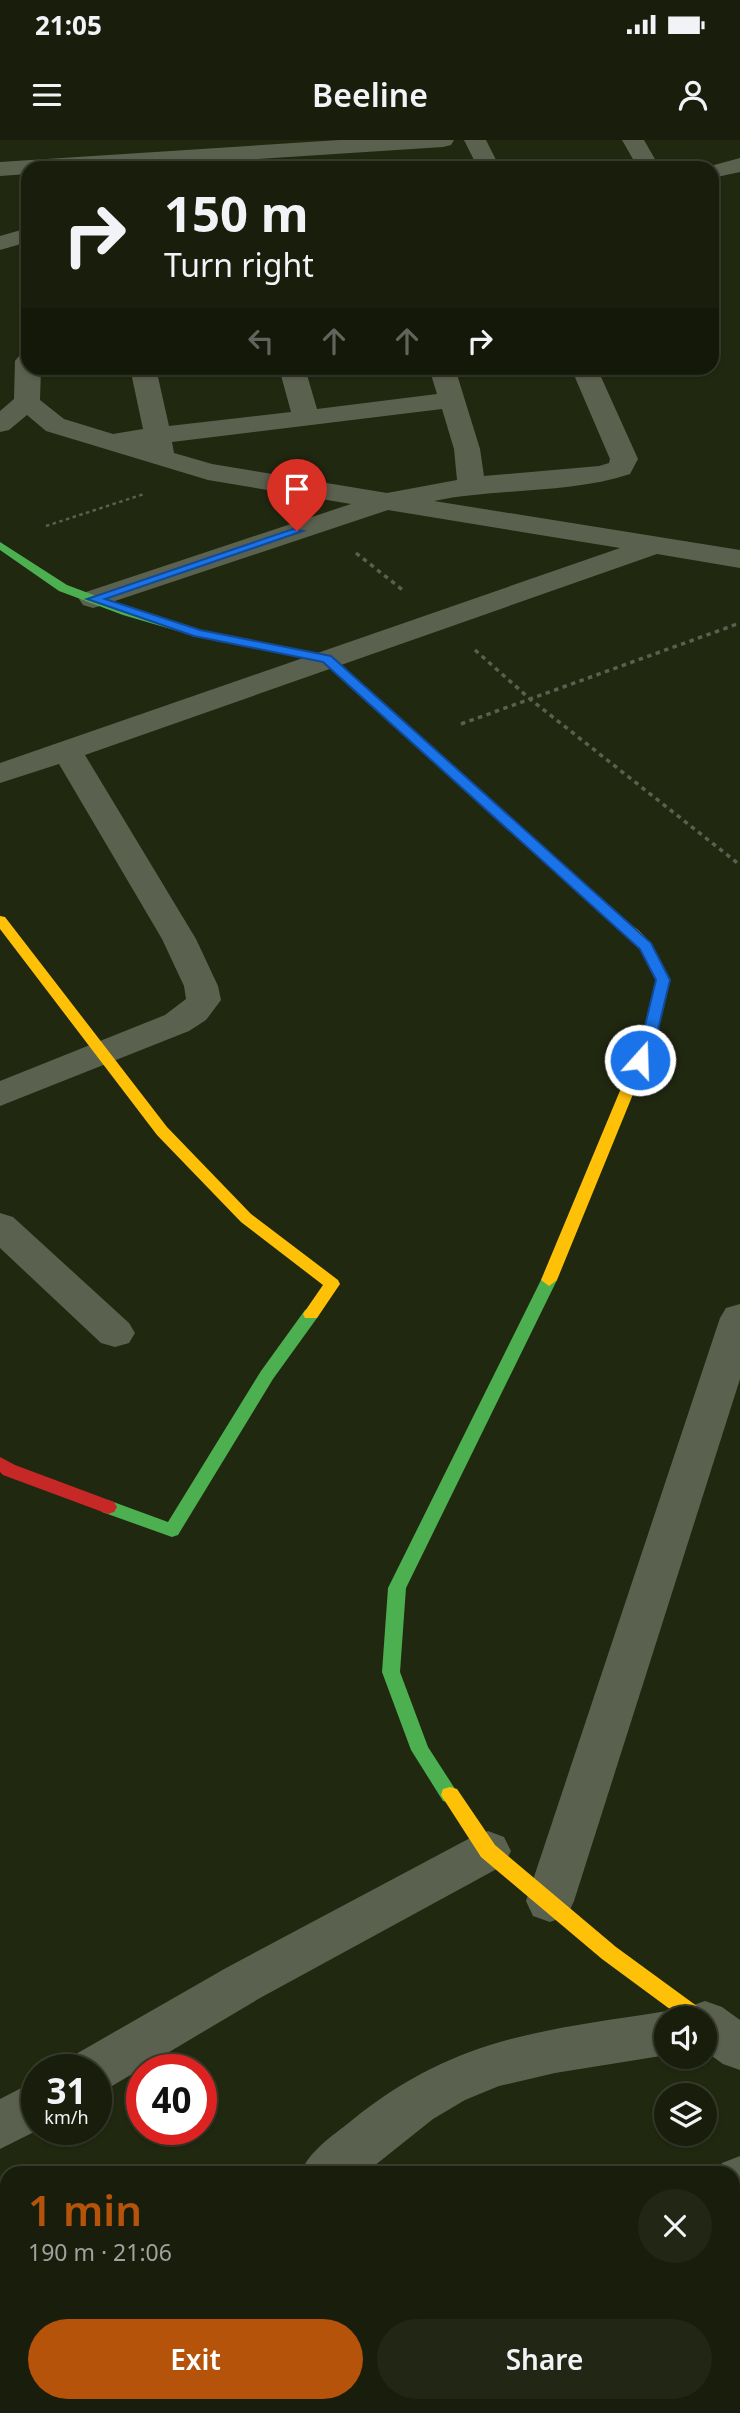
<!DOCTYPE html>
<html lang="en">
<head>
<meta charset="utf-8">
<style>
  body { margin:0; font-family:"Noto Sans",sans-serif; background:#222715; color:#f1f3f6; height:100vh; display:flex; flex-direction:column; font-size:26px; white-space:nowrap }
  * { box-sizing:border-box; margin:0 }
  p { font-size:23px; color:#9fa29d }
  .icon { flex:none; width:38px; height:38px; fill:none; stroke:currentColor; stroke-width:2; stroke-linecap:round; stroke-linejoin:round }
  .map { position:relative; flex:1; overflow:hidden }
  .sheet { position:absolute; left:0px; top:2026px; width:740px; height:247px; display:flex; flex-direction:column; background:#191e0c; border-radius:21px 21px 0 0; box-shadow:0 2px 5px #0004,0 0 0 2px #373c2d }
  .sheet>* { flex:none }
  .top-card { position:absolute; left:21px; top:21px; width:698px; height:214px; border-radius:21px; box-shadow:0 2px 5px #0004,0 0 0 2px #373c2d; background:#191e0c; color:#f1f3f6; overflow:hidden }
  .fabs { position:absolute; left:654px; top:1866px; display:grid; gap:14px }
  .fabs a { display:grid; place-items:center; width:63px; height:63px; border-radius:50%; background:#191e0c; box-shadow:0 2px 5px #0004,0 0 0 2px #373c2d; font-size:35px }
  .speed { position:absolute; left:21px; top:1914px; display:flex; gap:14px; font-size:35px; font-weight:700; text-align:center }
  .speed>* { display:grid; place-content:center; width:91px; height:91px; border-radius:50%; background:#191e0c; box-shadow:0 2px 5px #0004,0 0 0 2px #373c2d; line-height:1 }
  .speed small { font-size:18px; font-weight:400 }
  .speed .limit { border:10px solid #d22; background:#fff; color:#111 }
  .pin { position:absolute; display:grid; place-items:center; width:60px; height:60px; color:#fff; margin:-72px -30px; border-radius:50% 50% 50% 0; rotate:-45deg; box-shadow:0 0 7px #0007 }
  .pin .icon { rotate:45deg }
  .me { position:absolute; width:77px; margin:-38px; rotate:20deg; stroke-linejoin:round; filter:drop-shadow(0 0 5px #0008) }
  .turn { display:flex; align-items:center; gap:24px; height:147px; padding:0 28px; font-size:32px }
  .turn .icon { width:91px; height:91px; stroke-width:2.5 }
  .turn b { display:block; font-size:49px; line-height:60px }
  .lanes { display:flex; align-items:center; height:66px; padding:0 28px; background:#0003; justify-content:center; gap:35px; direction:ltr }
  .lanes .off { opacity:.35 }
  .round { display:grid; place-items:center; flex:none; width:74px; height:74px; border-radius:37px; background:#222715 }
  .summary { display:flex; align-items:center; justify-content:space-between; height:119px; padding:0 28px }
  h1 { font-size:42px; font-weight:600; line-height:52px; color:#b45309 }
  .action { display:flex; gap:14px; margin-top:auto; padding:14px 28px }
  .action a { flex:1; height:80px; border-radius:42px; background:#b45309; color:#fff; font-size:28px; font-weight:600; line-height:80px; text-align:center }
  .action a+a { background:#222715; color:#f1f3f6 }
  .status { display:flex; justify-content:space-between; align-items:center; height:49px; padding:0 35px; background:#191e0c; direction:ltr }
  .status svg { height:19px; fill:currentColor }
  header { display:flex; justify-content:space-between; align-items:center; height:91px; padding:0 28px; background:#191e0c; font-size:32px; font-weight:600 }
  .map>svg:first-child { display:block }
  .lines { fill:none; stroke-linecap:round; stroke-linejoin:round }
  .path-far1 { stroke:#5a604f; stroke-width:2.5; stroke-dasharray:3.5 3.5; stroke-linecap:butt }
  .path { stroke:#5a604f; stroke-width:3.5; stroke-dasharray:4.5 4.5; stroke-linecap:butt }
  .street { fill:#5b614f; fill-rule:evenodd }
  .fast { fill:#4caf50; fill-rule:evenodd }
  .slow { fill:#ffc107; fill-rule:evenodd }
  .jam { fill:#c62828; fill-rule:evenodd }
  .route { fill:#1a73e8; stroke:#114b97; stroke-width:2 }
</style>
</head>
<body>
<div class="status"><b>21:05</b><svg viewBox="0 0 49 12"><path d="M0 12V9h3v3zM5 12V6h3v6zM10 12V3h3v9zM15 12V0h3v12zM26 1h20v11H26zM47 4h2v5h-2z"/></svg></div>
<header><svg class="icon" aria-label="menu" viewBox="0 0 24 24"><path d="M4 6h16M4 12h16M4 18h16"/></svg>Beeline<svg class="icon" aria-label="person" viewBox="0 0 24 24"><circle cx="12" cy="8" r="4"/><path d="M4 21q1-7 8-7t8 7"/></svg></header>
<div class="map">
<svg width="740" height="2273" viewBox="0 0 740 2273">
  <rect width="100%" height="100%" fill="#212810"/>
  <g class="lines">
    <!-- path-far1 -->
    <polyline class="path-far1" points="46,386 144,354"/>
    <!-- path -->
    <g class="path">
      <polyline points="356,413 404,451"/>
      <polyline points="475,510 530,559 740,725"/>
      <polyline points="461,584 740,483"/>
    </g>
    <!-- street -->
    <g class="street">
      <polygon points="339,0 454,0 451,5 443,7 120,28 28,28 28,34 0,36 0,22"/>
      <polygon points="464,0 486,0 500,28 478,28"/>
      <polygon points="622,0 644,0 660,28 638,28"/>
      <polygon points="740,18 740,32 712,38 712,28 703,28"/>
      <polygon points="28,88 28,102 0,110 0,96"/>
      <path d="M28,213V228H41L40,260L64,279L113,294L143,289L130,228H156L169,286L291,272L279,228H305L317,269L437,254L429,228H455L480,309L484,336L599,326L609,323L610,319L571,228H597L638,319L630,334C570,354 497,348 434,361L740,410V428L657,414L85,615L196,799L218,846L221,860L206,880L189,891L0,966V941L165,875L186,859L184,846L162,799L59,624L0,643V623L620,408L388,370L103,465L93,468L83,465L79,459L83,453L351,364L208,340L46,291L27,275L9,290L0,292V271L14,259L15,221L19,216ZM442,269L454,309L457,340L387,353L212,324L174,313L172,302Z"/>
      <polygon points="0,1073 13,1077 129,1183 135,1193 129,1203 115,1207 101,1203 0,1108"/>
      <polygon points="740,1164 740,1239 574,1761 567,1776 550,1782 533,1776 526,1761 720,1178 726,1168"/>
      <polygon points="488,1691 504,1697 511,1711 504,1725 260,1858 112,1946 96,1952 96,1930 69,1930 76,1914 226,1828 472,1697"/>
      <path d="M705,1861L722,1867L740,1880V1930L723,1924L705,1911V1878H667V1915L555,1933L499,1946L465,1960L433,1979L364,2034H300C310,2010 331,1997 351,1981C455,1897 540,1891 667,1871L683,1877L688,1867Z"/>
      <polygon points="37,1940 38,1990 0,2009 0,1959"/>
      <polygon points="740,2016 740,2079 733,2081 733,2034 717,2034 722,2023"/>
      <polygon points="8,2266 67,2266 64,2273 5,2273"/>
      <polygon points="255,2266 312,2266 309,2273 252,2273"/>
      <polygon points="387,2266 448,2266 451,2273 390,2273"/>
      <polygon points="633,2266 687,2266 685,2273 631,2273"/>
    </g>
    <!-- fast -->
    <g class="fast">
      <polygon points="0,402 67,445 131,469 200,490 331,516 401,581 399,584 391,584 323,522 198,497 123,475 59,451 0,410"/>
      <polygon points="549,1134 557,1140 406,1448 400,1532 428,1607 459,1655 457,1661 450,1663 443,1661 411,1610 382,1532 388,1448 541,1140"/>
      <polygon points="311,1168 317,1170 319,1174 317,1178 273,1239 178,1395 172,1397 102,1372 99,1367 102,1362 108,1360 168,1382 261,1231 305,1170"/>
    </g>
    <!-- slow -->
    <g class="slow">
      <polygon points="0,776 5,777 167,987 251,1074 338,1140 340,1144 317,1178 305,1178 303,1174 323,1145 241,1082 157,995 0,789"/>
      <path d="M624,782C648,790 659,819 670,840L656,898L557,1140L549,1146L541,1140L642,898L656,840L640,808L617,786Z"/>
      <polygon points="450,1647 457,1649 495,1705 616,1807 705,1872 708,1878 705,1884 705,1878 682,1878 602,1819 481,1717 441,1655 443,1649"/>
    </g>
    <!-- jam -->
    <g class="jam">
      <polygon points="395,577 399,578 629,783 631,786 629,789 619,789 391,584 389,581"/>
      <polygon points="0,1317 15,1325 114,1362 117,1367 114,1372 108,1374 3,1335 0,1332"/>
    </g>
  </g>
  <!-- route -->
  <polygon class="route" points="293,389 303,391 105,459 200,490 331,516 651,803 670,840 656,898 645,924 634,924 632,920 642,898 656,840 640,809 323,522 194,496 87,459"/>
</svg>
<div class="fabs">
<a><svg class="icon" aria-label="sound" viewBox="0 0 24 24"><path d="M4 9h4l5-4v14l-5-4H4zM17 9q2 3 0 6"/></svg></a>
<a><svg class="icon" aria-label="layers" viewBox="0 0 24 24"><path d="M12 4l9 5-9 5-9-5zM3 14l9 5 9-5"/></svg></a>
</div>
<div class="speed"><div>31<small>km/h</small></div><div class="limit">40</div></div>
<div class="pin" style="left:297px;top:391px;background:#d93025"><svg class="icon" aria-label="arrive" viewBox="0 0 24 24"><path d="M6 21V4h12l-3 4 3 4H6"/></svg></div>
<svg class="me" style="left:640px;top:920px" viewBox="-20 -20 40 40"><circle r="17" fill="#1a73e8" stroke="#fff" stroke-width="3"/><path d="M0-11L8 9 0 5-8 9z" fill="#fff"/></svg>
<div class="top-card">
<div class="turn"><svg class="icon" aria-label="right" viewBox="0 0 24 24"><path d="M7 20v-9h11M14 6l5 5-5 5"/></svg><div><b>150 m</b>Turn right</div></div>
<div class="lanes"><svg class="icon off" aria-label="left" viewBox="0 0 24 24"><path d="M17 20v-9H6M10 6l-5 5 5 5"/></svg><svg class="icon off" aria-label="ahead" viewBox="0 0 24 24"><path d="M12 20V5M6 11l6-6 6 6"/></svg><svg class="icon off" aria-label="ahead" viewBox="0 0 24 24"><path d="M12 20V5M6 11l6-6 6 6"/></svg><svg class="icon" aria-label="right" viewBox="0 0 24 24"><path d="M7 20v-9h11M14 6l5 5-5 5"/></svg></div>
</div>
<section class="sheet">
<div class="summary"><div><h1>1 min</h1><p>190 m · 21:06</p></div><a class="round"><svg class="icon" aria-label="close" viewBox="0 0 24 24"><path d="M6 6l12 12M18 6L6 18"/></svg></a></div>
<div class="action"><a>Exit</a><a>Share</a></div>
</section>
</div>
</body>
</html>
